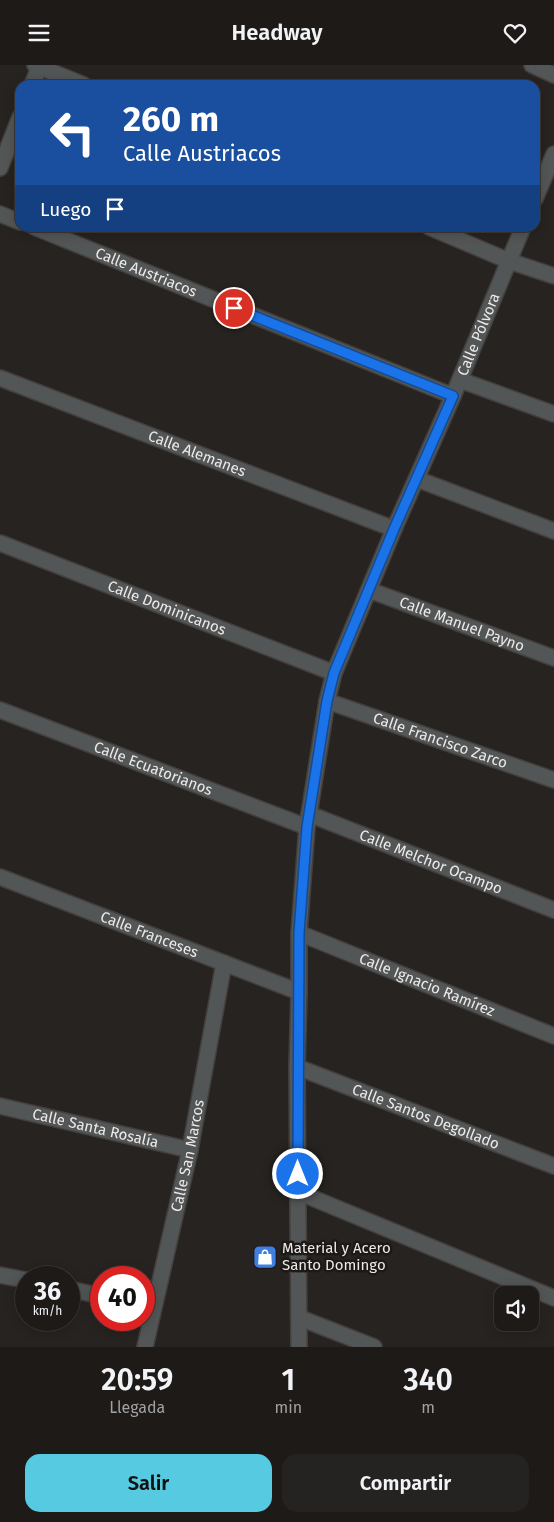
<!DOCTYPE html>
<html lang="es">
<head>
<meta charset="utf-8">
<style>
  body { margin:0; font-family:"Fira Sans",sans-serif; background:#252321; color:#f1f3f6; height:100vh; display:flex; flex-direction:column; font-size:19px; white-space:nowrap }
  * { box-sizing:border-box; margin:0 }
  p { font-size:16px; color:#a0a1a2 }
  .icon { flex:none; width:28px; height:28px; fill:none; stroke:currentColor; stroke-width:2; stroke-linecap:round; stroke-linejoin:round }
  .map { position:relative; height:1282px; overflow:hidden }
  .panel { display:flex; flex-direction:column; background:#1d1a18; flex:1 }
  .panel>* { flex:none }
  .guide { position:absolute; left:15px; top:15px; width:525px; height:152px; border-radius:15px; box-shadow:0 2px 12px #0003,0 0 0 1px #3b3837; background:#1a4fa0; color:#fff; overflow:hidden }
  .tools { position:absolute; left:494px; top:1221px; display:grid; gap:10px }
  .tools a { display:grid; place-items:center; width:45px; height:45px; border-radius:10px; background:#1d1a18; box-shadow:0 2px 12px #0003,0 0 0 1px #3b3837; font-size:25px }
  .speed { position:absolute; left:15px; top:1201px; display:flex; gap:10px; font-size:25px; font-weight:700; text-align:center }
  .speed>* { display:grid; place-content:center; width:65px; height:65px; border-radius:50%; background:#1d1a18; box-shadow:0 2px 12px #0003,0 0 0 1px #3b3837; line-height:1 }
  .speed small { font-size:12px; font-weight:400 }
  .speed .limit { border:8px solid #d22; background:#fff; color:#111 }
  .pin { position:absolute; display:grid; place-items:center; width:42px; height:42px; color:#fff; margin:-21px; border:2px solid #fff; border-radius:50%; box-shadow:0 1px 5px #0007 }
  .me { position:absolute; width:55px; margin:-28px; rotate:0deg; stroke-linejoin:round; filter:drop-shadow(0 0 4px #0008) }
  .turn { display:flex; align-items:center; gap:18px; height:105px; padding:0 25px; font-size:22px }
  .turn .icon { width:65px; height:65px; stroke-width:2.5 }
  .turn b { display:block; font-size:35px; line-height:42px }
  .then { display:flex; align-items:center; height:48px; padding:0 25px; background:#0003; gap:10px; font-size:19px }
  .eta { display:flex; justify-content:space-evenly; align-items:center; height:85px; text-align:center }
  .eta b { font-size:30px; font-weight:600; line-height:35px }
  .primary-button { display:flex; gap:10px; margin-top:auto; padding:10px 25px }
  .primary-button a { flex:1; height:58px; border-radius:15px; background:#55cae0; color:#111; font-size:20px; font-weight:600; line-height:58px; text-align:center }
  .primary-button a+a { background:#252321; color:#f1f3f6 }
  header { display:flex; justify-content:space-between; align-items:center; height:65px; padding:0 25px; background:#1d1a18; font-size:22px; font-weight:600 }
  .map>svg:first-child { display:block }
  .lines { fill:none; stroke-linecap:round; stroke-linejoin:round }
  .minor-casing { stroke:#433f3c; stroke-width:18 }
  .minor { stroke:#535656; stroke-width:15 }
  .route-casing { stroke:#114b97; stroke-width:12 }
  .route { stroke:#1a73e8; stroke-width:9 }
  .labels { text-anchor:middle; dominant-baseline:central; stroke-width:5; stroke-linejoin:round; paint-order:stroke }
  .street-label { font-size:15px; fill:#ece9e8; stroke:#1d1917 }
  .poi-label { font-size:15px; fill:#ece9e8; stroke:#1d1917; text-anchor:start }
</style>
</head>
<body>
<header><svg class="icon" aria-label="menu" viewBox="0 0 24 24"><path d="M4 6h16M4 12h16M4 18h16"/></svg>Headway<svg class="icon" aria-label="heart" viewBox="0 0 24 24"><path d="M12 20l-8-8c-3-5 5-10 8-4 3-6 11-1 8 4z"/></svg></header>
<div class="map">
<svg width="554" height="1282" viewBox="0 0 554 1282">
  <rect width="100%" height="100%" fill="#272320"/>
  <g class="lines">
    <!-- minor casing -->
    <g class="minor-casing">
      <g id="minor">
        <polyline points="35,0 84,20"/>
        <polyline points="532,0 554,10"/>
        <polyline points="32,20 40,0"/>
        <polyline points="0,103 20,52"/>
        <polyline points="535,134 554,89"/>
        <polyline points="0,149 20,157"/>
        <path id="s1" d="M34,162L453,331"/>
        <polyline points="429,162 509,196 554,211"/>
        <path id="s2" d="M0,313L394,464"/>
        <polyline points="460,315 554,349"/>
        <polyline points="417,414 554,466"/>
        <path id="s3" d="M0,478L334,608"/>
        <path id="s4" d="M369,525L554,593"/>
        <path id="s5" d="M327,636L554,715"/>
        <path id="s6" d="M0,645L307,762"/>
        <path id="s7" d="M309,749L554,845"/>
        <path id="s8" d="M0,812L299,927"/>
        <path id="s9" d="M299,868L554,971"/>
        <path id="s10" d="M297,1002L554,1101"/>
        <path id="s11" d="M0,1041L190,1085"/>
        <polyline points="298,1127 554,1233"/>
        <polyline points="0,1210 26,1215"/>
        <polyline points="69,1224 101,1231"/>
        <polyline points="300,1253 374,1282"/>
        <path id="s12" d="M145,1282L190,1085L224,898"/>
        <path id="s13" d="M299,1282L297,1002L299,927V868L307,762L327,636L334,608L394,464L453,331L523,162"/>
      </g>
    </g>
    <!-- minor -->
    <use href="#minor" class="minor"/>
  </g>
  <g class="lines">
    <!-- route casing -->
    <g class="route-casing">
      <polyline id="route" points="234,243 453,331 394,464 334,608 327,636 307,762 299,868 298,1109"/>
    </g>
    <!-- route -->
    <use href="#route" class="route"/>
  </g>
  <!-- icons -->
  <defs>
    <g id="shop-square" transform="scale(1.25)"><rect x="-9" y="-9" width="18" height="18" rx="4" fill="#3f7fe0" stroke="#1d1917"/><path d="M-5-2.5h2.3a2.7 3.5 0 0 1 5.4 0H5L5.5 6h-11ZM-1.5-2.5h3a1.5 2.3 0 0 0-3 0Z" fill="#fff"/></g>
  </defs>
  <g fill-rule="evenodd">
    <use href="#shop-square" x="265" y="1192"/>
  </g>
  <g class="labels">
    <!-- street labels -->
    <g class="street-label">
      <text stroke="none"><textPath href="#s1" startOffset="121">Calle Austriacos</textPath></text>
      <text stroke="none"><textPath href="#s13" startOffset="1045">Calle Pólvora</textPath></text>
      <text stroke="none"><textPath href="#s2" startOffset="211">Calle Alemanes</textPath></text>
      <text stroke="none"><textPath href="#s3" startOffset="179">Calle Dominicanos</textPath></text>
      <text stroke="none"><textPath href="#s4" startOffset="99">Calle Manuel Payno</textPath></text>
      <text stroke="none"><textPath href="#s5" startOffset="120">Calle Francisco Zarco</textPath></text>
      <text stroke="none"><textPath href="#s6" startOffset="164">Calle Ecuatorianos</textPath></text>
      <text stroke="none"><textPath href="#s7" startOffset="131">Calle Melchor Ocampo</textPath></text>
      <text stroke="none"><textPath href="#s8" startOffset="160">Calle Franceses</textPath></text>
      <text stroke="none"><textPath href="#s9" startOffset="138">Calle Ignacio Ramírez</textPath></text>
      <text stroke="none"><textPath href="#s10" startOffset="138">Calle Santos Degollado</textPath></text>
      <text stroke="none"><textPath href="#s11" startOffset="98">Calle Santa Rosalía</textPath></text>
      <text stroke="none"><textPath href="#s12" startOffset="196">Calle San Marcos</textPath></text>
    </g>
    <!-- poi labels -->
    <g class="poi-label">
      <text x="282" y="1183">Material y Acero<tspan x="282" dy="17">Santo Domingo</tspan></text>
    </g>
  </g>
</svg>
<div class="tools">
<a><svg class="icon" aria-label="sound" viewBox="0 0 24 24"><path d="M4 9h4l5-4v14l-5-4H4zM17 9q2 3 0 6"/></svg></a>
</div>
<div class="speed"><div>36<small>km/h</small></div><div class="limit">40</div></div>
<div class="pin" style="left:234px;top:243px;background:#d93025"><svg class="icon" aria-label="arrive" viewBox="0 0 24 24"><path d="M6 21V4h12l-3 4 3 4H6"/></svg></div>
<svg class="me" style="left:298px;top:1109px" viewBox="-20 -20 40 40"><circle r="17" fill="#1a73e8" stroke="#fff" stroke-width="3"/><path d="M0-11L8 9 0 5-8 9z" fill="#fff"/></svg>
<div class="guide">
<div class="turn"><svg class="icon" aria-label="left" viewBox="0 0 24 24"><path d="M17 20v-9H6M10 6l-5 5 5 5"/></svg><div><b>260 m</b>Calle Austriacos</div></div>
<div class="then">Luego<svg class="icon" aria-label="arrive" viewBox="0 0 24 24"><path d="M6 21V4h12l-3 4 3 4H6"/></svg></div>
</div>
</div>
<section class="panel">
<div class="eta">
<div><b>20:59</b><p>Llegada</p></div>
<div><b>1</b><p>min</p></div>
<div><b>340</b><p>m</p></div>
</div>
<div class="primary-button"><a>Salir</a><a>Compartir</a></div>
</section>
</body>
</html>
